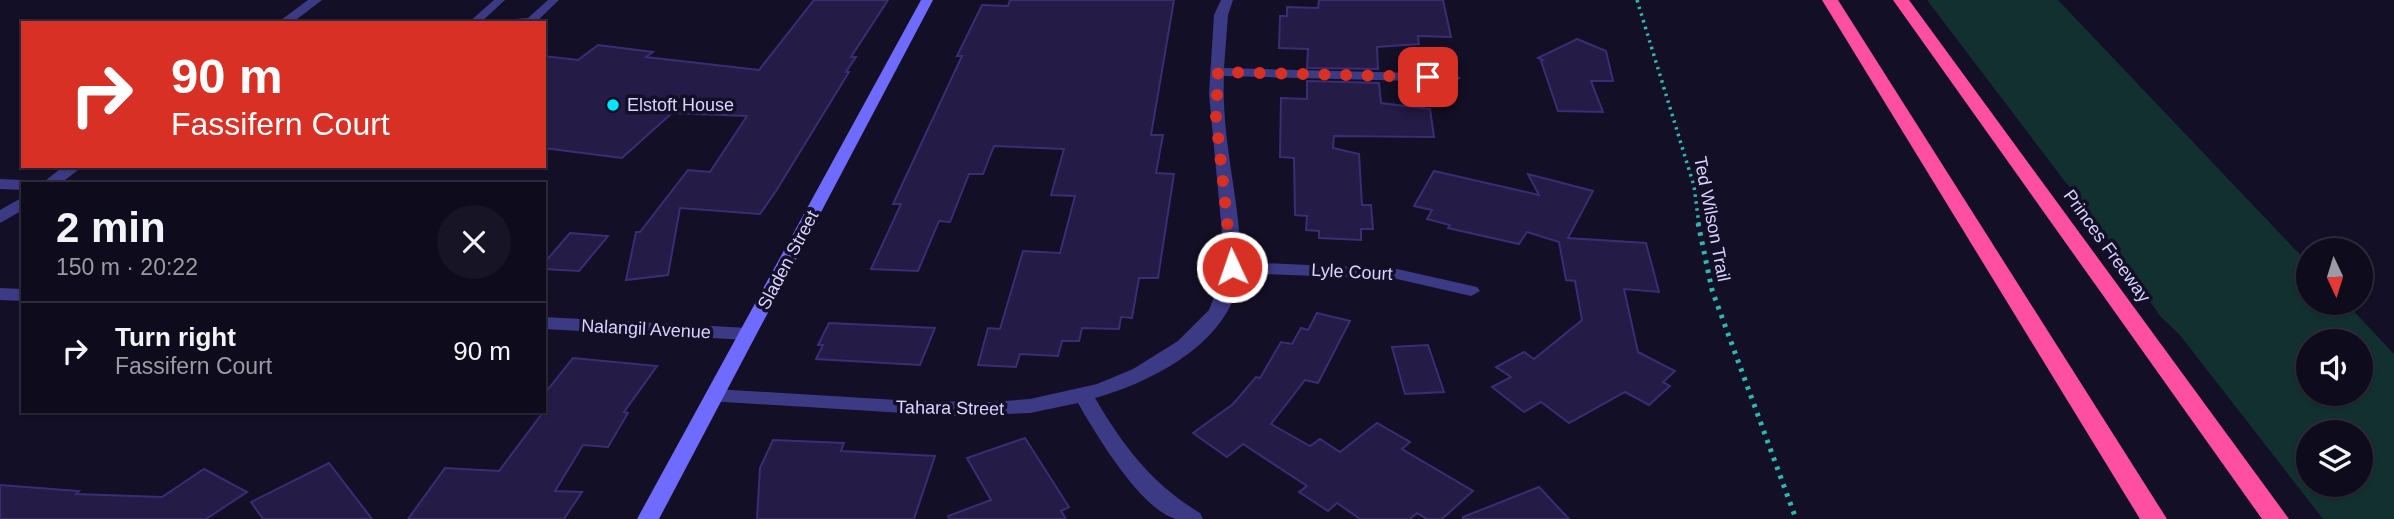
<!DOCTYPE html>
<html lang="en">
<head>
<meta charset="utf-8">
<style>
  body { margin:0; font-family:Arial,sans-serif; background:#171425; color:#f1f3f6; height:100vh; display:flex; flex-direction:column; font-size:26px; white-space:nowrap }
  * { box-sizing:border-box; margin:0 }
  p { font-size:23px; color:#9b9ba3 }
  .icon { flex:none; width:38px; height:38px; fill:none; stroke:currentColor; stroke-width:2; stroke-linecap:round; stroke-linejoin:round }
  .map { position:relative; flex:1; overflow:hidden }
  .drawer { position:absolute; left:21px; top:182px; width:525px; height:231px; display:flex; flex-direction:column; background:#0e0b1c; border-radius:0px; box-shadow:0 2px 5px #0004,0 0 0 2px #2e2b3b }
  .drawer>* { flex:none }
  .banner { position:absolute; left:21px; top:21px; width:525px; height:147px; border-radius:0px; box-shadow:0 2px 5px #0004,0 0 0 2px #2e2b3b; background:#d93025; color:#fff; overflow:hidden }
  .needle { width:46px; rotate:176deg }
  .buttons { position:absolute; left:2296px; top:238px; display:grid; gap:14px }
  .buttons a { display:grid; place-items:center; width:77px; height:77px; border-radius:50%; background:#0e0b1c; box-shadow:0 2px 5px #0004,0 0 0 2px #2e2b3b; font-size:35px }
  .pin { position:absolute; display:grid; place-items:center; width:60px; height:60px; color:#fff; margin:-30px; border-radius:14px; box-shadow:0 4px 10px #0006 }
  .me { position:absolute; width:77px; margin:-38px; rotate:357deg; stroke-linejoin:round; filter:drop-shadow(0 0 5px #0008) }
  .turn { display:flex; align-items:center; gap:24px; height:147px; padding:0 35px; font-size:32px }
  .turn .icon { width:91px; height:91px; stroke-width:2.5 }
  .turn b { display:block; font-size:49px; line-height:60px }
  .round { display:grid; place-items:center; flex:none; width:74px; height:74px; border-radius:37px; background:#171425 }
  .headline { display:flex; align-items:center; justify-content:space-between; height:119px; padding:0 35px }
  h1 { font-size:42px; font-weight:700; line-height:52px }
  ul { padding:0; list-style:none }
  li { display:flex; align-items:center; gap:21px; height:98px; padding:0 35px; border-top:2px solid #2e2b3b }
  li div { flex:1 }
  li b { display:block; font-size:26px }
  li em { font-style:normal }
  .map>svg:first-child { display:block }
  .green { fill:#12302f; fill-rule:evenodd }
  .building { fill:#241b47; stroke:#3b2d73; stroke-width:2 }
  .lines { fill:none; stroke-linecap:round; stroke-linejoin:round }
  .path-far1 { stroke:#2fb8b0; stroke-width:3.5; stroke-dasharray:2.5 4.5; stroke-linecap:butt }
  .path { stroke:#2fb8b0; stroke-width:5; stroke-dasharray:3.5 6; stroke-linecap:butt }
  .lane { fill:#3d3a85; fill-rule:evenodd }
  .street { fill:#3d3a85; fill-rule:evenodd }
  .secondary { fill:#6f6bff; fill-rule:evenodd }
  .highway { fill:#ff4fa3; fill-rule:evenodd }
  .route { stroke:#d93025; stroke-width:12; stroke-dasharray:0 21.6 }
  .poi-dot { fill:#00e5ff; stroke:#130f26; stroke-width:2.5 }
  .labels { text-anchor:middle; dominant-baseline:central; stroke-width:7; stroke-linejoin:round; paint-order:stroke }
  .poi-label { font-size:18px; fill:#d9d4ff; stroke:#130f26; text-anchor:start }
  .street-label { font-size:18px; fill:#d9d4ff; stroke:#130f26 }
</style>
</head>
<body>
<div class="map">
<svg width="2394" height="519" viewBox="0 0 2394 519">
  <rect width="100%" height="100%" fill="#130f26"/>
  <!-- green -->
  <path class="green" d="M1927,0H2058L2308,263V303H2346L2394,354V519H2323L2179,334L2160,316L2077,194L2066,183ZM2308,341H2361V394H2308ZM2308,432H2361V485H2308Z"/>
  <!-- building -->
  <g class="building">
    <polygon points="814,0 888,0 851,57 856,57 846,72 849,72 776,191 760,214 680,208 668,275 626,280 636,232 640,232 688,170 710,172 747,116 672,113 622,158 544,148 544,56 578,60 598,45 653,52 646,57 759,70"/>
    <polygon points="1010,0 1174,0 1151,135 1163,135 1156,173 1174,174 1158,278 1139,278 1132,318 1121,317 1119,329 1082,328 1079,341 1062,341 1058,356 1020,354 1016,367 978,365 988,328 1000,329 1023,251 1060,253 1075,196 1051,195 1064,149 994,146 983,174 969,174 950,222 939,221 918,271 871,269 901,204 893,204 962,56 957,56 982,5 1008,6"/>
    <polygon points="1319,0 1443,0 1451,37 1418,36 1419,44 1377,47 1378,69 1307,68 1308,49 1279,48 1280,16 1287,16 1287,7 1318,8"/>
    <polygon points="1577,39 1606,51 1613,81 1591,81 1603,112 1558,111 1541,61 1543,60 1538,58"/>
    <polygon points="1307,81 1379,83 1381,103 1430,109 1434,137 1334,136 1333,148 1359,154 1362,205 1371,205 1373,229 1361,229 1361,240 1319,238 1319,231 1306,230 1307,216 1295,215 1294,158 1280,157 1281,98 1307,99"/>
    <polygon points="1434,171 1539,195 1528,174 1593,191 1568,238 1646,243 1659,292 1624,289 1638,352 1675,371 1663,382 1670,386 1649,405 1625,392 1569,423 1541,402 1524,412 1492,387 1511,377 1496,367 1524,352 1534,359 1582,320 1575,281 1566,280 1559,242 1527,232 1519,244 1448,228 1450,225 1427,219 1432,210 1414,206"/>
    <polygon points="570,233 608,236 579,271 544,269 544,263"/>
    <polygon points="1317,313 1350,321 1318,383 1305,380 1271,424 1310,446 1320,439 1340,452 1377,423 1410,442 1402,449 1473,491 1442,519 1427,519 1417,513 1410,519 1360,519 1337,503 1328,511 1299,492 1307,486 1243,444 1227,457 1193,433 1233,404 1256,377 1260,378 1281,342 1292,344 1301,328 1308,330"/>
    <polygon points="829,323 935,328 920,365 816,359 823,345 818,345"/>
    <polygon points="1428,345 1444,392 1405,394 1392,347"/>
    <polygon points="573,358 657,366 624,412 628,413 608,447 583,445 555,491 582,492 564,519 408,519 445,468 499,471 544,411 544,394"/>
    <polygon points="1025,438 1069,507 1061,511 1066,519 949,519 948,516 991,500 967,458"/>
    <polygon points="773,440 844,443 841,451 935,456 914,519 757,519 760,468"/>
    <polygon points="329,463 372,519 263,519 251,502"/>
    <polygon points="204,469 247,492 206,519 0,519 0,485 79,491 76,494 162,497"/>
    <polygon points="1539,487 1569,519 1463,519 1463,517"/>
  </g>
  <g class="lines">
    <!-- path-far1 -->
    <polyline class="path-far1" points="1637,0 1694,186 1699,225"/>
    <!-- path -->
    <polyline class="path" points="1698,223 1712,290 1796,519"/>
    <!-- lane -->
    <g class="lane">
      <polygon points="494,0 505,0 480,23 468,23"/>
      <polygon points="548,0 559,0 535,23 497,23 502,20 528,18"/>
    </g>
    <!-- street -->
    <g class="street">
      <polygon points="308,0 322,0 292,23 277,23"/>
      <path d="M1221,0H1233L1228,15L1224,68L1454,74L1461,78L1454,82L1224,76C1221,139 1240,200 1241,262L1397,269L1477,287L1480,291L1471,296L1397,279L1240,273C1233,341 1153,382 1095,398C1123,446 1152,484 1200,513L1203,519C1195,519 1184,519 1176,519C1141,510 1095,433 1078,403L1030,413L953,416L708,401L705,396L708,391L715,389L914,401L992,402L1030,399L1097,384L1133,369L1178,341L1209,310L1221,279L1223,243L1209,94L1214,15Z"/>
      <polygon points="64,166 83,166 60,184 41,184"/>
      <polygon points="0,179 23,180 30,184 23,184 23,190 0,189"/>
      <polygon points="23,197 23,210 0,223 0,210"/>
      <polygon points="0,288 23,289 23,301 0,300"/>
      <polygon points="544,317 748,328 757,334 748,340 544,329"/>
    </g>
    <!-- secondary -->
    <polygon class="secondary" points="921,0 933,0 659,519 637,519"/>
    <!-- highway -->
    <g class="highway">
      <polygon points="1822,0 1838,0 2167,519 2140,519"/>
      <polygon points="1893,0 1909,0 2289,519 2262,519"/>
    </g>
  </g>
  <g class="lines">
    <!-- route -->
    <polyline class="route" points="1232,267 1216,117 1218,72 1428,77"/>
  </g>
  <!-- markers -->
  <circle class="poi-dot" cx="613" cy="105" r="7"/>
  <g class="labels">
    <!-- poi labels -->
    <g class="poi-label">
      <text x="627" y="105">Elstoft House</text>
    </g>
    <!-- street labels -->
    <g class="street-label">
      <text transform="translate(1712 219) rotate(79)">Ted Wilson Trail</text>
      <text transform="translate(2107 246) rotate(54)">Princes Freeway</text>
      <text transform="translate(788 260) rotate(-62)">Sladen Street</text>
      <text transform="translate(1352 272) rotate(3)">Lyle Court</text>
      <text transform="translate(646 329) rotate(3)">Nalangil Avenue</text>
      <text transform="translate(950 408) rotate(1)">Tahara Street</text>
    </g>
  </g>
</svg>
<div class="buttons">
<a><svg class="needle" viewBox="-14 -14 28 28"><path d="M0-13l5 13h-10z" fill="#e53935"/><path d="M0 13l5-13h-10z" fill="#9b9ba3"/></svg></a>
<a><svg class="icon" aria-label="sound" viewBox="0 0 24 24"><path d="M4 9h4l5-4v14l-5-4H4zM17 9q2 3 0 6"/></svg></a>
<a><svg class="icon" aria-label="layers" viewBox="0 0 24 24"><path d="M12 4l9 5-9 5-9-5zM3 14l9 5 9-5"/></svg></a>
</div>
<div class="pin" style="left:1428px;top:77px;background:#d93025"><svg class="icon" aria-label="arrive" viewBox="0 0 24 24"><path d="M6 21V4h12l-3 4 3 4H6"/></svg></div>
<svg class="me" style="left:1232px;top:267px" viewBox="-20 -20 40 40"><circle r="17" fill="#d93025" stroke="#fff" stroke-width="3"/><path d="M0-11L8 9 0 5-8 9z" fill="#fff"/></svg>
<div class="banner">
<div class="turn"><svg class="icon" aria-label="right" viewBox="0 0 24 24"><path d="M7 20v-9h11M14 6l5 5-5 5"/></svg><div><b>90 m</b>Fassifern Court</div></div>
</div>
<section class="drawer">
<div class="headline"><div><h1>2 min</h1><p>150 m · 20:22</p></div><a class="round"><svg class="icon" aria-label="close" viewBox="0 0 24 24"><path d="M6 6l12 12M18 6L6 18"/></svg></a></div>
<ul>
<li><svg class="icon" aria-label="right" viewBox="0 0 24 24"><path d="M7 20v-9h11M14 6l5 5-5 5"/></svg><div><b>Turn right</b><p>Fassifern Court</p></div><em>90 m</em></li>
</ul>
</section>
</div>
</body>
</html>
